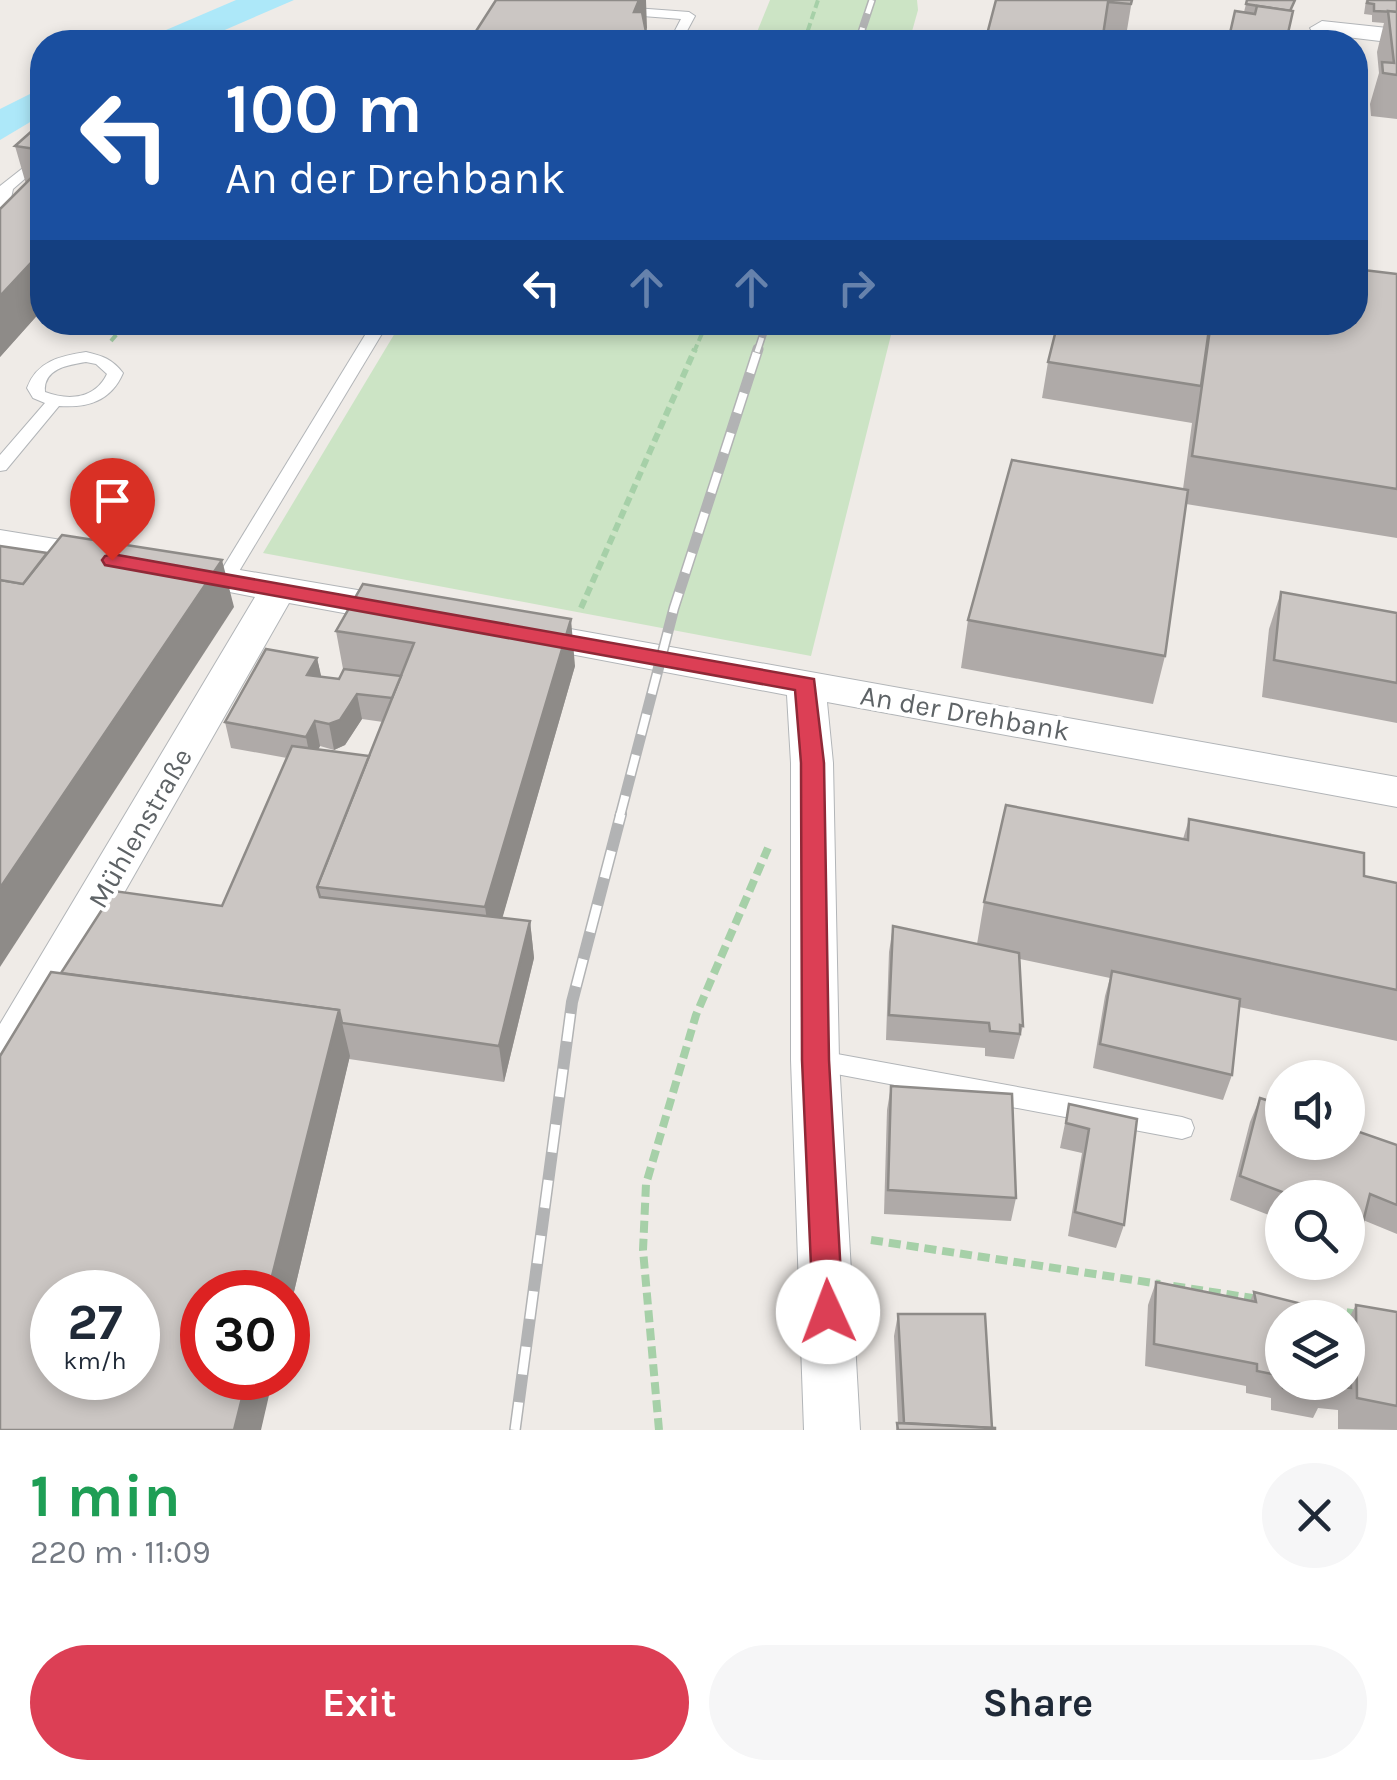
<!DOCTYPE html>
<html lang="en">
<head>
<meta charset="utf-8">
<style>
  body { margin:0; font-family:Karla,sans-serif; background:#f6f6f7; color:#1f2937; height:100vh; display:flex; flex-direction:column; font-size:38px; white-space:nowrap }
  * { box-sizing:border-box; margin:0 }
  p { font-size:32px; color:#747a83 }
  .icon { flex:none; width:55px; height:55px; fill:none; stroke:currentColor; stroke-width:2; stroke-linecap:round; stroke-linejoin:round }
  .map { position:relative; height:1430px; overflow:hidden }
  .panel { display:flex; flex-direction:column; background:#fff; flex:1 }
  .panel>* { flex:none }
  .top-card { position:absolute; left:30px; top:30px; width:1338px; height:305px; border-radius:40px; box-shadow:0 5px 15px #0003; background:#1a4fa0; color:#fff; overflow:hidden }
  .tools { position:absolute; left:1265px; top:1060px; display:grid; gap:20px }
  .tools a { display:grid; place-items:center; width:100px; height:100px; border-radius:50%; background:#fff; box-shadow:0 5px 15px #0003; font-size:50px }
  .speed { position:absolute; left:30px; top:1270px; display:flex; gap:20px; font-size:50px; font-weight:700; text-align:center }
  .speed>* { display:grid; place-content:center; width:130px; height:130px; border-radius:50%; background:#fff; box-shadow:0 5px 15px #0003; line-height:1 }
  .speed small { font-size:25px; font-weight:400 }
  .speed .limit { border:15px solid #d22; background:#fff; color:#111 }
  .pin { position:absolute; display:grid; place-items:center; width:85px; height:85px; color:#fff; margin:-102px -42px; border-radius:50% 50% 50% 0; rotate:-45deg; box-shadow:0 0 10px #0007 }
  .pin .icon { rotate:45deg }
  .me { position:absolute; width:110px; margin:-55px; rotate:358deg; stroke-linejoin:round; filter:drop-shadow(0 0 8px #0008) }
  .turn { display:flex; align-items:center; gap:35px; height:210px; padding:0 30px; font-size:45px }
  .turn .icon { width:130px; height:130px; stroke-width:2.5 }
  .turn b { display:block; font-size:70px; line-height:85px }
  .lanes { display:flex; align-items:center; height:95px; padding:0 30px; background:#0003; justify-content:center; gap:50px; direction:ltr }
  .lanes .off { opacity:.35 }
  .round { display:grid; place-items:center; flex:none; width:105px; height:105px; border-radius:52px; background:#f6f6f7 }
  .overview { display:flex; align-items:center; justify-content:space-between; height:170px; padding:0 30px }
  h1 { font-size:60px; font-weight:700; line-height:75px; color:#1e9e55 }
  .button { display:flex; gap:20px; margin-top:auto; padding:20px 30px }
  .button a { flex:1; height:115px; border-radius:60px; background:#dc3f55; color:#fff; font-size:40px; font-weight:700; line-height:115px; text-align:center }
  .button a+a { background:#f6f6f7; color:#1f2937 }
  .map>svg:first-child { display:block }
  .green { fill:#cce4c5 }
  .water { fill:#ade8f9 }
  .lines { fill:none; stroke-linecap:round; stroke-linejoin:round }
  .lane-casing { stroke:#b2b5b8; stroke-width:2 }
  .street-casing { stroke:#b2b5b8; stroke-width:2 }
  .path-far2 { stroke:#a6d0a8; stroke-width:4; stroke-dasharray:8 4; stroke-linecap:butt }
  .path-far1 { stroke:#a6d0a8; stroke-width:6; stroke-dasharray:9 5; stroke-linecap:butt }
  .path { stroke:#a6d0a8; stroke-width:8; stroke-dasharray:12 6; stroke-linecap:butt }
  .lane { fill:#fff; fill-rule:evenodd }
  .street { fill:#fff; fill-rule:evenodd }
  .rail-far2-casing { stroke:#b2b3b4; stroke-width:8 }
  .rail-far1-casing { stroke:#b2b3b4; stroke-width:11 }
  .rail-casing { stroke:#b2b3b4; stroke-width:12 }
  .rail-far2 { stroke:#fff; stroke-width:5; stroke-dasharray:15; stroke-linecap:butt }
  .rail-far1 { stroke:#fff; stroke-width:8; stroke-dasharray:21; stroke-linecap:butt }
  .rail { stroke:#fff; stroke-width:9; stroke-dasharray:28; stroke-linecap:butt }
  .wall { fill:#afaaa8; fill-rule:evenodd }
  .shaded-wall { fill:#8e8b88 }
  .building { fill:#cbc6c3; stroke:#8e8b88; stroke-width:2.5; fill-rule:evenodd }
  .route { fill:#dc3f55; stroke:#8f2937; stroke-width:2.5 }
  .labels { text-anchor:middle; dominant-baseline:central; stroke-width:8; stroke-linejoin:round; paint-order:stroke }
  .street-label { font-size:28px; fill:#5e6366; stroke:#fff }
</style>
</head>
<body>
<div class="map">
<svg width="1397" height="1430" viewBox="0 0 1397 1430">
  <rect width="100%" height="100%" fill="#efebe7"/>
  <!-- green -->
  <g class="green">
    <polygon points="770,0 917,0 918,10 909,42 753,42"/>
    <polygon points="401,323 894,323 811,656 263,553"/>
  </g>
  <!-- water -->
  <g class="water">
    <polygon points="236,0 294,0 197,42 138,42"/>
    <polygon points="42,88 42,115 0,140 0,109"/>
  </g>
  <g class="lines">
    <!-- lane casing -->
    <g class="lane-casing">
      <g id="lane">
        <polygon points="621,7 689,12 695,16 681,42 669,42 681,19 617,14 615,11"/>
        <polygon points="42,153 42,164 13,189 7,217 0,221 0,186"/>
        <polygon points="373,322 389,322 232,583 218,583 216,579"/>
        <path d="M86,352C103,356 112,359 123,373C111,401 88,408 59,406L6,470L0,471V455L45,403L33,398L27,388C37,361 60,356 86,352ZM86,362L96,364L107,374C95,399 69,401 45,392C43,369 67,365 86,362Z"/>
        <polygon points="815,1050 1182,1117 1191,1120 1194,1128 1191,1136 1182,1139 815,1070 807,1067 803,1060 807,1053"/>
      </g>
    </g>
    <!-- street casing -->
    <g class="street-casing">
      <g id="street">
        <polygon points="1322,21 1397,29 1397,43 1313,33 1310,28"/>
        <polygon points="0,530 104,547 117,551 122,559 117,567 104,571 0,554"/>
        <polygon points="176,559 404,598 417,602 423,611 417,620 404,624 289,603 17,1081 0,1087 0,1024 255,597 163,579 158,571 163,563"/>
        <polygon points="520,620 1397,777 1397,807 827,702 833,763 839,1060 860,1430 804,1430 791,1060 791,763 787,695 507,642 501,633 507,624"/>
      </g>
    </g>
    <!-- path-far2 -->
    <g class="path-far2">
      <polyline points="804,42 818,0"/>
      <polyline points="111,341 127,322"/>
      <polyline points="694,352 707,322"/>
    </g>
    <!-- path-far1 -->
    <polyline class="path-far1" points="581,608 695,349"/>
    <!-- path -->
    <g class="path">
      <polyline points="871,1240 1160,1284"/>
      <polyline points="1173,1286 1259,1299"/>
      <polyline points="1311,1307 1358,1314"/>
      <polyline points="659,1430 643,1250 646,1184 696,1015 768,848"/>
    </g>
    <!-- lane -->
    <use href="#lane" class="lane"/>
    <!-- street -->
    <use href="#street" class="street"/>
    <!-- rail-far2 casing -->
    <g class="rail-far2-casing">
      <g id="rail-far2">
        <polyline points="858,42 872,0"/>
        <polyline points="757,352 767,322"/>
      </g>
    </g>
    <!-- rail-far1 casing -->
    <g class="rail-far1-casing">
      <polyline id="rail-far1" points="620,816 674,608 758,349"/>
    </g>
    <!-- rail casing -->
    <g class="rail-casing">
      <polyline id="rail" points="515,1430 572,1002 621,814"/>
    </g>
    <!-- rail-far2 -->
    <use href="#rail-far2" class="rail-far2"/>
    <!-- rail-far1 -->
    <use href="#rail-far1" class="rail-far1"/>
    <!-- rail -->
    <use href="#rail" class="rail"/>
  </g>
  <!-- wall -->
  <g class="wall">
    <polygon points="996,0 1132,0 1125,42 985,42"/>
    <polygon points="1366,0 1397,0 1397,119 1371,116 1370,104 1379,73 1377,52 1384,23 1372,22 1372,15 1364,14"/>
    <polygon points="1246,4 1292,11 1286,42 1244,12"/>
    <polygon points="42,122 42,310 0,357 0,209 26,184 15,146"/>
    <polygon points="1397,274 1397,538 1186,504 1165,656 1153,704 961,668 968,620 1183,489 1192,423 1042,398 1048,362 1355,322"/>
    <polygon points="1281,592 1397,613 1397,723 1262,697 1269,629"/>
    <path d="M336,631L575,666L502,918L530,921L534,958L504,1082L349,1059L288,1317V1292L61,973L222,906L287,758L231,748L225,722L317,658L321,677L339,679L343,669ZM362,719L383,722L369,756L318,750L320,746L334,750L345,745Z"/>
    <polygon points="1189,819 1364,876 1397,883 1397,1041 1239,1007 1232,1075 1223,1100 1093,1068 1105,996 1110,978 1020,959 1023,1026 1014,1059 985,1056 985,1048 886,1040 889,952 893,926 977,944 984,902 1183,839"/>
    <polygon points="891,1086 1016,1198 1011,1221 884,1214 887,1110"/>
    <polygon points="1260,1098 1397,1145 1397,1234 1363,1220 1351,1245 1348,1244 1348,1198 1282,1198 1282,1220 1230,1200 1250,1122"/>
    <polygon points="1069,1104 1137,1119 1124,1225 1116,1248 1068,1236 1082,1153 1060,1148"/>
    <polygon points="1156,1282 1250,1301 1254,1292 1350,1316 1356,1305 1397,1312 1397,1430 1338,1429 1338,1410 1318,1408 1313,1418 1271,1410 1271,1398 1246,1393 1246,1386 1145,1366 1148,1305"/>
    <polygon points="898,1314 992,1428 995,1430 896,1430 897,1423 898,1423 894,1336"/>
  </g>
  <!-- shaded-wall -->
  <g class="shaded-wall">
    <polygon points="639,0 646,0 647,28 641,40 646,32 647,42 634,42 634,12"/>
    <polygon points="42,251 42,310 0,357 0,296"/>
    <polygon points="222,560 234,607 0,967 0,888"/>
    <polygon points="571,619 575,666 492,954 485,907"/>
    <polygon points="317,658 323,684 307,675"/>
    <polygon points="357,694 362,719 345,745 334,750 329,724"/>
    <polygon points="315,721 320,746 311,762 306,737"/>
    <polygon points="530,921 534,958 504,1082 499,1046"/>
    <polygon points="339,1010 350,1056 288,1317 288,1292 268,1292"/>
    <polygon points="247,1378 273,1378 261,1430 234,1430"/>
  </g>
  <!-- building -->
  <g class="building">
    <polygon points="496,0 639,0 634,12 642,12 646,32 639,42 469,42"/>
    <polygon points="996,0 1132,0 1131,4 1108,2 1102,42 985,42"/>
    <polygon points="1247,0 1295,0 1290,11 1246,4"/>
    <polygon points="1368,0 1397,0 1397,12 1374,11 1374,4 1367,3"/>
    <polygon points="1257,6 1293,11 1286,42 1228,42 1235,11 1255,14"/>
    <polygon points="1388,11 1397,12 1397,75 1383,73 1382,62 1394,63"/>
    <polygon points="42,122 42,150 15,146"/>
    <polygon points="42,167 42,251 0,296 0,209"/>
    <polygon points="1355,269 1397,274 1397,489 1192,456 1211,322 1355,322"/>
    <polygon points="1058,322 1210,322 1201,386 1048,362"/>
    <polygon points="1012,460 1188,490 1165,656 968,620"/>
    <polygon points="62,535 222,560 0,888 0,580 23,584"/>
    <polygon points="0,546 47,553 23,584 0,580"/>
    <polygon points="363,584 571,619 485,907 317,887 414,643 336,631"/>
    <polygon points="1281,592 1397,613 1397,683 1274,660"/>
    <polygon points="266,649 317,658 307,675 339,679 344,669 401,676 392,698 357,694 340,720 329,724 315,721 306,737 225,722"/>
    <polygon points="292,746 369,756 317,887 320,897 530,921 499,1046 342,1023 339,1010 61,973 114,891 222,906"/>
    <polygon points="1006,805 1188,840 1189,819 1364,853 1364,876 1397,883 1397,990 984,902"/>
    <polygon points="893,926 1019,953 1023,1026 1020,1025 1020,1034 990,1031 989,1023 889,1015"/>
    <polygon points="1112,971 1240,999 1232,1075 1100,1044"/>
    <path d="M51,972L339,1010L268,1292H202V1378H247L234,1430H0V1056ZM52,1292H138V1378H52Z"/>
    <polygon points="891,1086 1012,1094 1016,1198 888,1190"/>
    <polygon points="1260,1098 1282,1105 1282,1142 1348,1142 1348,1128 1397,1145 1397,1205 1370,1194 1363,1222 1348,1216 1348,1198 1298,1198 1240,1176"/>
    <polygon points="1069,1104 1137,1119 1124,1225 1075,1212 1089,1129 1066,1123"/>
    <polygon points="1156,1282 1256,1302 1254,1292 1350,1316 1351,1388 1325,1386 1325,1396 1283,1388 1283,1382 1348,1382 1348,1318 1282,1318 1282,1376 1257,1371 1257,1364 1154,1344"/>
    <polygon points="1356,1305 1397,1312 1397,1406 1357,1398"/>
    <polygon points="898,1314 985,1314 992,1428 904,1423"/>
    <polygon points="897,1423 995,1428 995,1430 898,1430"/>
  </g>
  <!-- route -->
  <polygon class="route" points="112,554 814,679 824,763 829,1060 843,1312 839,1322 828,1326 818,1322 813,1312 802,1060 801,763 795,690 105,565 102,560 105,556"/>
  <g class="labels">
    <!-- street labels -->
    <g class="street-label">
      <text transform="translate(965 713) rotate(10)">An der Drehbank</text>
      <text transform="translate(140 828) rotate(-60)">Mühlenstraße</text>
    </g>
  </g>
</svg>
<div class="tools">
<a><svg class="icon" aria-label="sound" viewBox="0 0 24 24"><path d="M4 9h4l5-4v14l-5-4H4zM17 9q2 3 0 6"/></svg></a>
<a><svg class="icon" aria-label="search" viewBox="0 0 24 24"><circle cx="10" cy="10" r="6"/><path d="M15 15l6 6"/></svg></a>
<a><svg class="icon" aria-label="layers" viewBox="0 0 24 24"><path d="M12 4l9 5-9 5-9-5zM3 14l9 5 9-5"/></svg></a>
</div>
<div class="speed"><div>27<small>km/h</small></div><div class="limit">30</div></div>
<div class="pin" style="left:112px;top:560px;background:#d93025"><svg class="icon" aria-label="arrive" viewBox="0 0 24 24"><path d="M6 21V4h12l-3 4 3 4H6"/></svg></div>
<svg class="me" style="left:828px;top:1312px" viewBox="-20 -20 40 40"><circle r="19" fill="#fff"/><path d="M0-13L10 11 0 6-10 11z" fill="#dc3f55"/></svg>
<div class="top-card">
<div class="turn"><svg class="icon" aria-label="left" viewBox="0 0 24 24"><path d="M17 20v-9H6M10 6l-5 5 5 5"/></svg><div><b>100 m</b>An der Drehbank</div></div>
<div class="lanes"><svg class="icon" aria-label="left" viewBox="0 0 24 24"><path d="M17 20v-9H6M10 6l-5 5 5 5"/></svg><svg class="icon off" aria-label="ahead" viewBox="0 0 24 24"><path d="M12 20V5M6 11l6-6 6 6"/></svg><svg class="icon off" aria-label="ahead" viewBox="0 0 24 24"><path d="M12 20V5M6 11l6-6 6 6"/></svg><svg class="icon off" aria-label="right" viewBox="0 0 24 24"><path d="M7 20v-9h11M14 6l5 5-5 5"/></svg></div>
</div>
</div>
<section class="panel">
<div class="overview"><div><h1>1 min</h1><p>220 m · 11:09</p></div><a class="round"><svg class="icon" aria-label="close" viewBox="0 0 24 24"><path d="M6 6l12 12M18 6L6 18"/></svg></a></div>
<div class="button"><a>Exit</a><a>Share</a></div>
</section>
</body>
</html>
